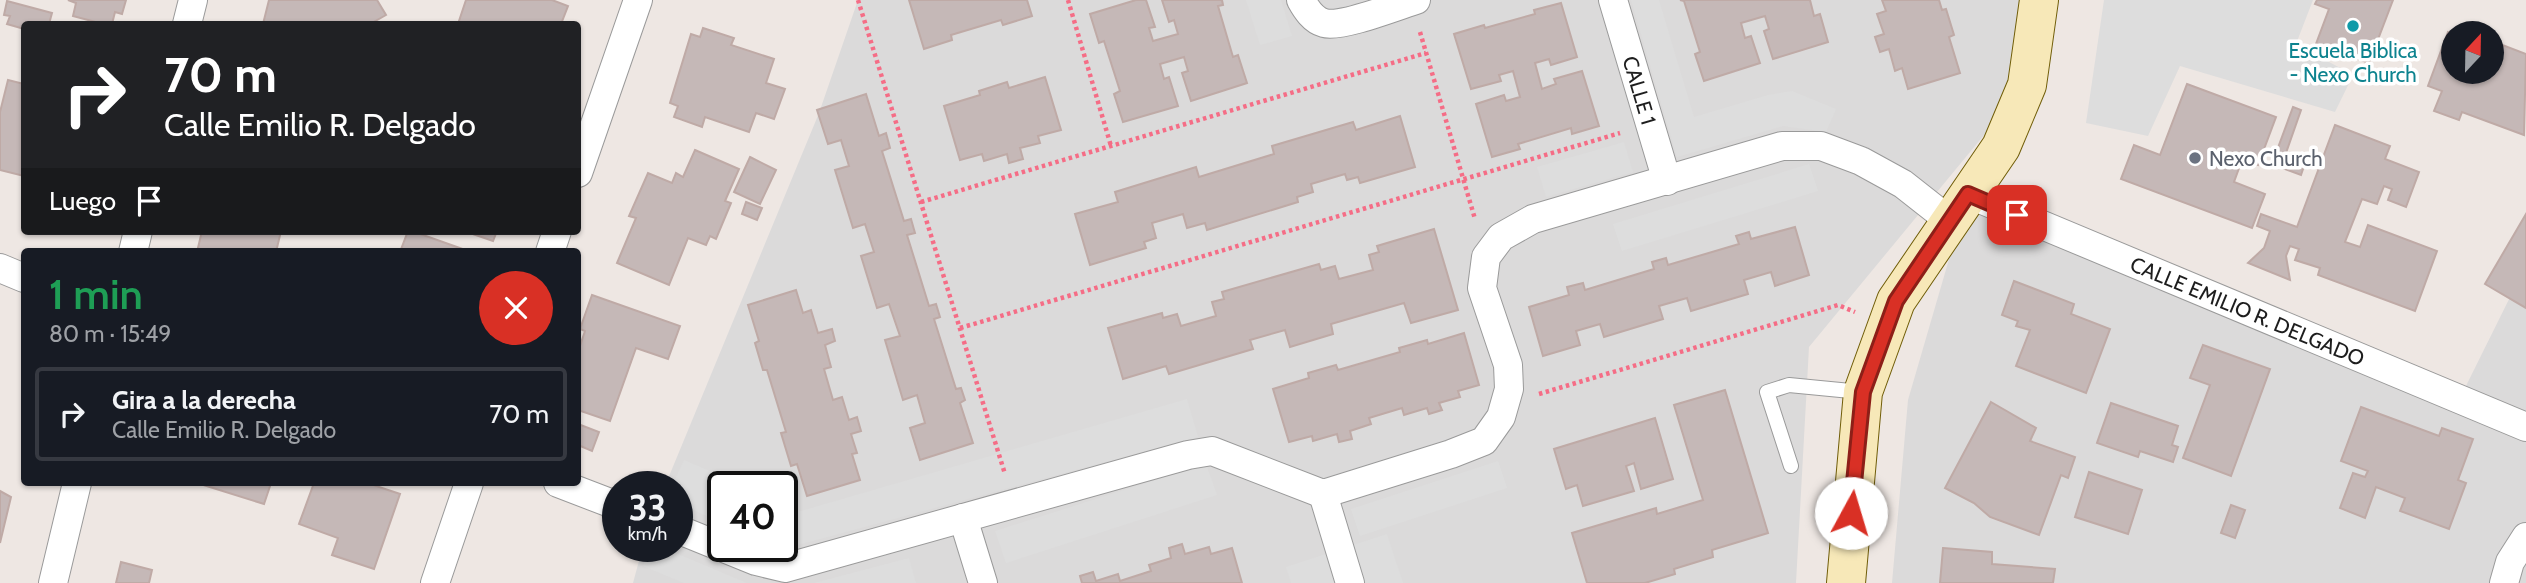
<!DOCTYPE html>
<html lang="es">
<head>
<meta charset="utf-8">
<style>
  body { margin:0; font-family:Cabin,sans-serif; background:#242831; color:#f1f3f6; height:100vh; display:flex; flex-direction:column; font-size:26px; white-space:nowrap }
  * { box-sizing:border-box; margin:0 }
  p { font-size:23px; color:#9ea1a6 }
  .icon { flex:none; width:38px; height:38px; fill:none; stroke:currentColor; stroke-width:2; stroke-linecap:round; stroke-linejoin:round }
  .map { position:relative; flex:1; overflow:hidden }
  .details { position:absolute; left:21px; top:248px; width:560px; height:238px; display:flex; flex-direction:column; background:#171b24; border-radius:7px; box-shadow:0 2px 5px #0004 }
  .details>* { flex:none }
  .guide { position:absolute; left:21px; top:21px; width:560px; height:214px; border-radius:7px; box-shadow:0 2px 5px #0004; background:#202124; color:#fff; overflow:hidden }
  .needle { width:46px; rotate:22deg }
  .buttons { position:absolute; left:2441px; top:21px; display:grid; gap:14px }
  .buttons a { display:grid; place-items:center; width:63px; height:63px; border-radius:50%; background:#171b24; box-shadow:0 2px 5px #0004; font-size:35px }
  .speed { position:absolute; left:602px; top:471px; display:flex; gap:14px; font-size:35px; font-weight:700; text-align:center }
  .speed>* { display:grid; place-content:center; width:91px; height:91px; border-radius:50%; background:#171b24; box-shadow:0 2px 5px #0004; line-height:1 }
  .speed small { font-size:18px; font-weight:400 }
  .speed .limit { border:4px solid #111; border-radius:10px; background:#fff; color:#111 }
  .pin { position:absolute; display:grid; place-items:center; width:60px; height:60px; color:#fff; margin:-30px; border-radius:14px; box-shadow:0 4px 10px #0006 }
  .me { position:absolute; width:77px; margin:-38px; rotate:6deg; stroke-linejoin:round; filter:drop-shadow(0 0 5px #0008) }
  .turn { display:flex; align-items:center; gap:24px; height:147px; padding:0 28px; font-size:32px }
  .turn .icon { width:91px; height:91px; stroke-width:2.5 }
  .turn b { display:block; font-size:49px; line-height:60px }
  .then { display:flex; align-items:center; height:66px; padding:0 28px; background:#0003; gap:14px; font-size:26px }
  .round { display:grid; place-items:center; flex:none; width:74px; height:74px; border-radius:37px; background:#242831 }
  .overview { display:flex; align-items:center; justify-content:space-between; height:119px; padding:0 28px }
  h1 { font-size:42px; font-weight:600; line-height:52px; color:#1e9e55 }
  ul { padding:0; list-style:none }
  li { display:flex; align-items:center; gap:21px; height:94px; margin:0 14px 10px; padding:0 14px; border:4px solid #363941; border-radius:7px }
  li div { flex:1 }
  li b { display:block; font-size:26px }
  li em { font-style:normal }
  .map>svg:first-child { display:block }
  .residential { fill:#dbdada; fill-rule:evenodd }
  .parking { fill:#ddd }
  .building { fill:#c5b8b7; stroke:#bfaaa6; stroke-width:2 }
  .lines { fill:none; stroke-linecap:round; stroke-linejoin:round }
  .lane-casing { stroke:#9a9a9a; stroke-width:16 }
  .street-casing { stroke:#9a9a9a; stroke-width:30 }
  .secondary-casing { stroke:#705d08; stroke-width:40 }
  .path { stroke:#f56d86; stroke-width:4.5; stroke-dasharray:3.5 3.5; stroke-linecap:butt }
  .lane { stroke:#fff; stroke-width:14 }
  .street { stroke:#fff; stroke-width:28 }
  .secondary { stroke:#f7e8b8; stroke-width:38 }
  .route-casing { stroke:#8d1f18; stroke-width:18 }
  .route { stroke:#d93025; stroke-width:12 }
  .culture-dot { fill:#0f9aa8; stroke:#fff; stroke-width:2.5 }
  .worship-dot { fill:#6b7280; stroke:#fff; stroke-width:2.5 }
  .labels { text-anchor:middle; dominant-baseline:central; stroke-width:7; stroke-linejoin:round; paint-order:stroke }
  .culture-label { font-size:21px; fill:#0d838f; stroke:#fff }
  .street-label { font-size:21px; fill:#1d1d1d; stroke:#fff }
  .worship-label { font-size:21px; fill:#5b616d; stroke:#fff; text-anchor:start }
</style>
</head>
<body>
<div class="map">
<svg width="2526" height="583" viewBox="0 0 2526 583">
  <rect width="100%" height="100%" fill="#eee7e3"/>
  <!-- residential -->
  <g class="residential">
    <path d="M858,0H2021L2008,106L1809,347L1796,583H633L643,546H677V486H665L819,113ZM723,486H782V546H723Z"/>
    <polygon points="1968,194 2459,400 2526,265 2526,583 1892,583 1908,400"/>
  </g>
  <!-- parking -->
  <g class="parking">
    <polygon points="1246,0 1281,0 1292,36 1260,45"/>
    <polygon points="1631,0 1659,0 1694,117 1768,95 1792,91 1836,109 1826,132 1783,126 1677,157"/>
    <polygon points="2104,0 2313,0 2296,44 2353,75 2335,112 2180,66 2148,136 2086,123"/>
    <polygon points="1624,142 1633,172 1546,197 1537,167"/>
    <polygon points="1809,164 1818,191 1622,251 1613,224"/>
    <polygon points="1187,399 1198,437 783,549 769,546 782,546 782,503 801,511"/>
    <polygon points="684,460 745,486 723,486 723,524 677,502 677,486 672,486"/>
    <polygon points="1498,461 1507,488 1360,536 1351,509"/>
    <polygon points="1206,464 1217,495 1006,563 995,531"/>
    <polygon points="1387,534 1403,583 1291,583 1286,567"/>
    <polygon points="650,546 659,546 747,583 684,583 643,566"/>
    <polygon points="909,558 916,583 814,583"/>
  </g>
  <!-- building -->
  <g class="building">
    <polygon points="68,0 126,0 122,14 115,12 112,24 103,24 73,16 76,3"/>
    <polygon points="269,0 377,0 386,15 370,24 263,24"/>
    <polygon points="466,0 552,0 568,6 561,24 458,24"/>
    <polygon points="909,0 1027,0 1032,16 1003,25 1001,20 951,35 952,40 924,49"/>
    <polygon points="1136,0 1146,0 1155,27 1149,28 1153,41 1178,34 1174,20 1169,22 1162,0 1222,0 1223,5 1218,6 1233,57 1238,55 1247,83 1191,101 1182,73 1188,71 1184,57 1160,64 1164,79 1169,77 1178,106 1123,122 1114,94 1120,91 1104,41 1099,43 1090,14"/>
    <polygon points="1680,0 1810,0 1814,16 1820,14 1828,42 1773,59 1764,31 1769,29 1765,16 1741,23 1745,38 1751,36 1760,63 1704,81 1695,54 1700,52 1684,1"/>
    <polygon points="1882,0 1939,0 1942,10 1946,9 1954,35 1949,37 1960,73 1908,89 1902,68 1895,71 1889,49 1880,52 1875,37 1884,34 1877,14 1886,11"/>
    <polygon points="2317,0 2393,0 2369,63 2316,44 2329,9 2315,4"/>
    <polygon points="7,1 52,13 49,24 24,24 24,29 7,24 10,16 4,15"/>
    <polygon points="1561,3 1577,57 1551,65 1549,59 1535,63 1542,89 1556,84 1554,79 1582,71 1599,126 1572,134 1571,128 1518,144 1520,149 1492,157 1476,104 1504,95 1506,101 1520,97 1513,71 1499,75 1501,81 1471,89 1454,34 1484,25 1485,28 1535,14 1534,10"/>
    <polygon points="703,28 734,38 731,45 774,59 766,83 785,89 774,119 756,113 749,132 705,117 702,127 674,117 678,106 670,103 691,34 700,37"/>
    <polygon points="2448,32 2454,34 2454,72 2492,72 2492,41 2526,54 2524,135 2462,112 2459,120 2434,111 2442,91 2428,86"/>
    <polygon points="1045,77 1061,130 1038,136 1040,143 1020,148 1023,159 1009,163 1007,154 984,161 982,154 960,160 944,106 980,95 979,91 1007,82 1009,88"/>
    <polygon points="8,80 24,84 24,176 0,170 0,112"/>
    <polygon points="2187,84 2276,117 2258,165 2242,160 2234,182 2265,194 2252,228 2121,179 2134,145 2160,155"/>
    <polygon points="866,94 879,136 886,133 890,148 882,151 904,221 911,219 915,233 907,235 929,306 936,304 940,317 934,319 956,389 961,388 965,400 960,403 973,443 920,460 910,428 925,423 917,395 903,400 885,340 900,336 889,304 877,308 861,256 874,252 865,224 853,228 835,170 849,166 841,140 828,144 817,110"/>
    <polygon points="2293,107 2301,110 2286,153 2306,160 2301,175 2272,164"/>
    <polygon points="1400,116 1415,167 1360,183 1358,177 1347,180 1345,174 1311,184 1313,192 1297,197 1298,202 1207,230 1205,223 1187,228 1183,214 1152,223 1156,238 1144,242 1146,248 1090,265 1075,214 1118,202 1115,192 1196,167 1199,177 1274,154 1272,146 1353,122 1356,130"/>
    <polygon points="2335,125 2390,146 2385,159 2419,172 2406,207 2388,200 2392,189 2384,186 2377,204 2362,199 2345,242 2360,247 2368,225 2437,251 2415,311 2318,275 2320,268 2295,260 2299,249 2290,246 2286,256 2290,280 2248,263 2264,248 2270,231 2257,226 2261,214 2297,227"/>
    <polygon points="695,150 739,169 725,201 731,203 716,239 710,236 706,245 688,238 669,285 617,263 636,218 629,216 648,173 672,183 676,173 683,177"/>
    <polygon points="750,157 776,170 760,204 734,192"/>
    <polygon points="746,202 762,208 757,220 742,214"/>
    <polygon points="2526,214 2526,308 2485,284"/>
    <polygon points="1795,227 1809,275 1775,286 1771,272 1744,280 1748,294 1691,311 1687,298 1659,306 1663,319 1604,337 1600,324 1576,331 1580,345 1543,356 1529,307 1569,295 1567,287 1583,283 1585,290 1654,269 1652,262 1666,258 1668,265 1739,244 1736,236 1749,232 1751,239"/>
    <polygon points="1434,229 1458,310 1411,323 1404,303 1331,324 1333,334 1290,347 1285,330 1250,340 1253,349 1169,374 1166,366 1123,379 1108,328 1162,313 1163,318 1177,314 1181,326 1216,316 1212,302 1224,299 1222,292 1319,264 1321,270 1335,266 1339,279 1373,270 1369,255 1379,252 1377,246"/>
    <polygon points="202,231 281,231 276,252 197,252"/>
    <polygon points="408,231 412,231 471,252 400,252"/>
    <polygon points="464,231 497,231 493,241"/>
    <polygon points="2014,281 2074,304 2071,314 2110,329 2086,393 2016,366 2030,330 2016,326 2018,321 2002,315"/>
    <polygon points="796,290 803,313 811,310 818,333 832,329 835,341 825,345 831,367 824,369 833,400 842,397 849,420 857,417 861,431 851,434 857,453 852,454 860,480 807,496 797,464 791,466 781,433 786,432 767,370 763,370 755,343 759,341 748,305"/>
    <polygon points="592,295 680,326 668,359 636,348 610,421 578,410 578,352 585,331 580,329"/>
    <polygon points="1464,333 1479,385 1458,391 1460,397 1439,403 1442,410 1429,414 1427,408 1404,415 1402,408 1369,418 1371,424 1350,431 1352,439 1339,442 1337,434 1313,441 1312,436 1289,442 1273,389 1309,378 1308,373 1336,365 1338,370 1400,352 1399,348 1427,340 1428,344"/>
    <polygon points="2203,345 2270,369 2231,476 2183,458 2210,385 2190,378"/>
    <polygon points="1725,390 1768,533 1712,550 1713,557 1674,569 1675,574 1645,583 1587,583 1572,533 1656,508 1657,514 1703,500 1674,405"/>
    <polygon points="1991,402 2036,428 2030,441 2075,457 2068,478 2061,475 2039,535 1990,517 1974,503 1945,488"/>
    <polygon points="2111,403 2178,426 2172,445 2178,447 2173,462 2140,451 2138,457 2097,443"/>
    <polygon points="2361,407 2439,436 2442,428 2473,439 2458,480 2466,483 2449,529 2400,511 2405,498 2376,487 2365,518 2340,508 2353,473 2365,477 2368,471 2341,461"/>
    <polygon points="1655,418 1673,479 1641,489 1634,463 1626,466 1634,491 1583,506 1577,485 1566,489 1554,449"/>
    <polygon points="578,424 599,432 592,451 578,445"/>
    <polygon points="2089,472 2142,490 2128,534 2075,517"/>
    <polygon points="197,483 271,483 264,504"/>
    <polygon points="314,483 374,483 373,485 400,494 374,569 332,555 338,538 299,524"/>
    <polygon points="0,491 11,497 0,543"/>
    <polygon points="2231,505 2245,510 2235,538 2221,533"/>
    <polygon points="1182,544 1185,554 1209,547 1211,554 1232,548 1242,583 1082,583 1080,576 1093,572 1096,581 1118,574 1120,581 1151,571 1149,565 1171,558 1169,548"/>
    <polygon points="1943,548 1992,552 1992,564 2055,569 2053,583 1940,583"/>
    <polygon points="121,562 152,570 149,583 116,583"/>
  </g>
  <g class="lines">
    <!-- lane casing -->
    <g class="lane-casing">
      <polyline id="lane" points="1791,466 1767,392 1789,385 1861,392"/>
    </g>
    <!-- street casing -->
    <g class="street-casing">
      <g id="street">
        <path d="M1301,0C1306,9 1313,20 1324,23C1341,28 1397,6 1416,0"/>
        <path id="s1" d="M1613,0L1667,181"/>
        <polyline points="187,24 193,0"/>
        <polyline points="578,173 638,0"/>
        <path id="s2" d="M1968,194L2526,427"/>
        <polyline points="133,252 138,231"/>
        <polyline points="550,252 557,231"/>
        <polyline points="0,268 24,278"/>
        <polyline points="558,483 618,506"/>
        <polyline points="1323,494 1350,583"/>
        <polyline points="963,518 983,583"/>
        <polyline points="677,529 756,561 785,568 1188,455 1212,451 1323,494 1451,454 1484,441 1501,417 1509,389 1508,365 1482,288 1486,257 1501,237 1533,219 1782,146 1821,146 1861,161 1903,184 1950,221"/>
        <polyline points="53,583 77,483"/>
        <polyline points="435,583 469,483"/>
        <polyline points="2504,583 2510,562 2526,537"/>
      </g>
    </g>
    <!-- secondary casing -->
    <g class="secondary-casing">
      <polyline id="secondary" points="1846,583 1863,392 1896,301 2001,147 2027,85 2039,0"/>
    </g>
    <!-- path -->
    <g class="path">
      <polyline points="858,0 1005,474"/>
      <polyline points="1068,0 1111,146"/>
      <polyline points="1420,32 1475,219"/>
      <polyline points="921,202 1426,53"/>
      <polyline points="960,328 1620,133"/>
      <polyline points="1539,394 1838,305 1855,312"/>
    </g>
    <!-- lane -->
    <use href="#lane" class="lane"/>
    <!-- street -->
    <use href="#street" class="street"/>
    <!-- secondary -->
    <use href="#secondary" class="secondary"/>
  </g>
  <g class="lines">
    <!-- route casing -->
    <g class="route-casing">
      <polyline id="route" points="1851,513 1863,392 1879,348 1896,301 1968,194 2017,215"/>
    </g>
    <!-- route -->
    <use href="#route" class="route"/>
  </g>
  <!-- markers -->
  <circle class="culture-dot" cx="2353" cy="26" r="7"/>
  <circle class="worship-dot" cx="2195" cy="158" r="7"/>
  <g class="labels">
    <!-- culture labels -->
    <g class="culture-label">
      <text x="2353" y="50">Escuela Biblica<tspan x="2353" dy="24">- Nexo Church</tspan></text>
    </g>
    <!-- street labels -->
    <g class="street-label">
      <text stroke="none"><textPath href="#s1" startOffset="94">CALLE 1</textPath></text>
      <text stroke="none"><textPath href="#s2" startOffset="303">CALLE EMILIO R. DELGADO</textPath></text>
    </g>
    <!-- worship labels -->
    <g class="worship-label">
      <text x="2209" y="158">Nexo Church</text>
    </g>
  </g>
</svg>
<div class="buttons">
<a><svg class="needle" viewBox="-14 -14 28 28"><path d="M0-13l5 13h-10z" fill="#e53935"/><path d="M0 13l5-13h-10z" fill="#9ea1a6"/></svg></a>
</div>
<div class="speed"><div>33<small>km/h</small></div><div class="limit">40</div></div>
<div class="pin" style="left:2017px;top:215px;background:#d93025"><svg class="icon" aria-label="arrive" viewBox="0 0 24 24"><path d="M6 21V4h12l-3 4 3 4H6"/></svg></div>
<svg class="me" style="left:1851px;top:513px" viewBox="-20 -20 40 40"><circle r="19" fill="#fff"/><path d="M0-13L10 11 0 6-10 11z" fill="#d93025"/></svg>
<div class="guide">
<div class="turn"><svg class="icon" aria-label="right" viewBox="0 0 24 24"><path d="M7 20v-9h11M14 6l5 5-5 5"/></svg><div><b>70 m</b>Calle Emilio R. Delgado</div></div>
<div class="then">Luego<svg class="icon" aria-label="arrive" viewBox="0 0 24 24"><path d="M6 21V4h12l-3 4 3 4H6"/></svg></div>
</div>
<section class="details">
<div class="overview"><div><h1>1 min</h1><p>80 m · 15:49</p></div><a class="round" style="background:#d93025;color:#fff"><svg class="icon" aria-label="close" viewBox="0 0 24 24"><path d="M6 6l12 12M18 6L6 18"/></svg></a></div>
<ul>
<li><svg class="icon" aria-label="right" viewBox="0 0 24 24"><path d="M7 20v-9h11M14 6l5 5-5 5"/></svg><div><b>Gira a la derecha</b><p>Calle Emilio R. Delgado</p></div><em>70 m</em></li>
</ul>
</section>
</div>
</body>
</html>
